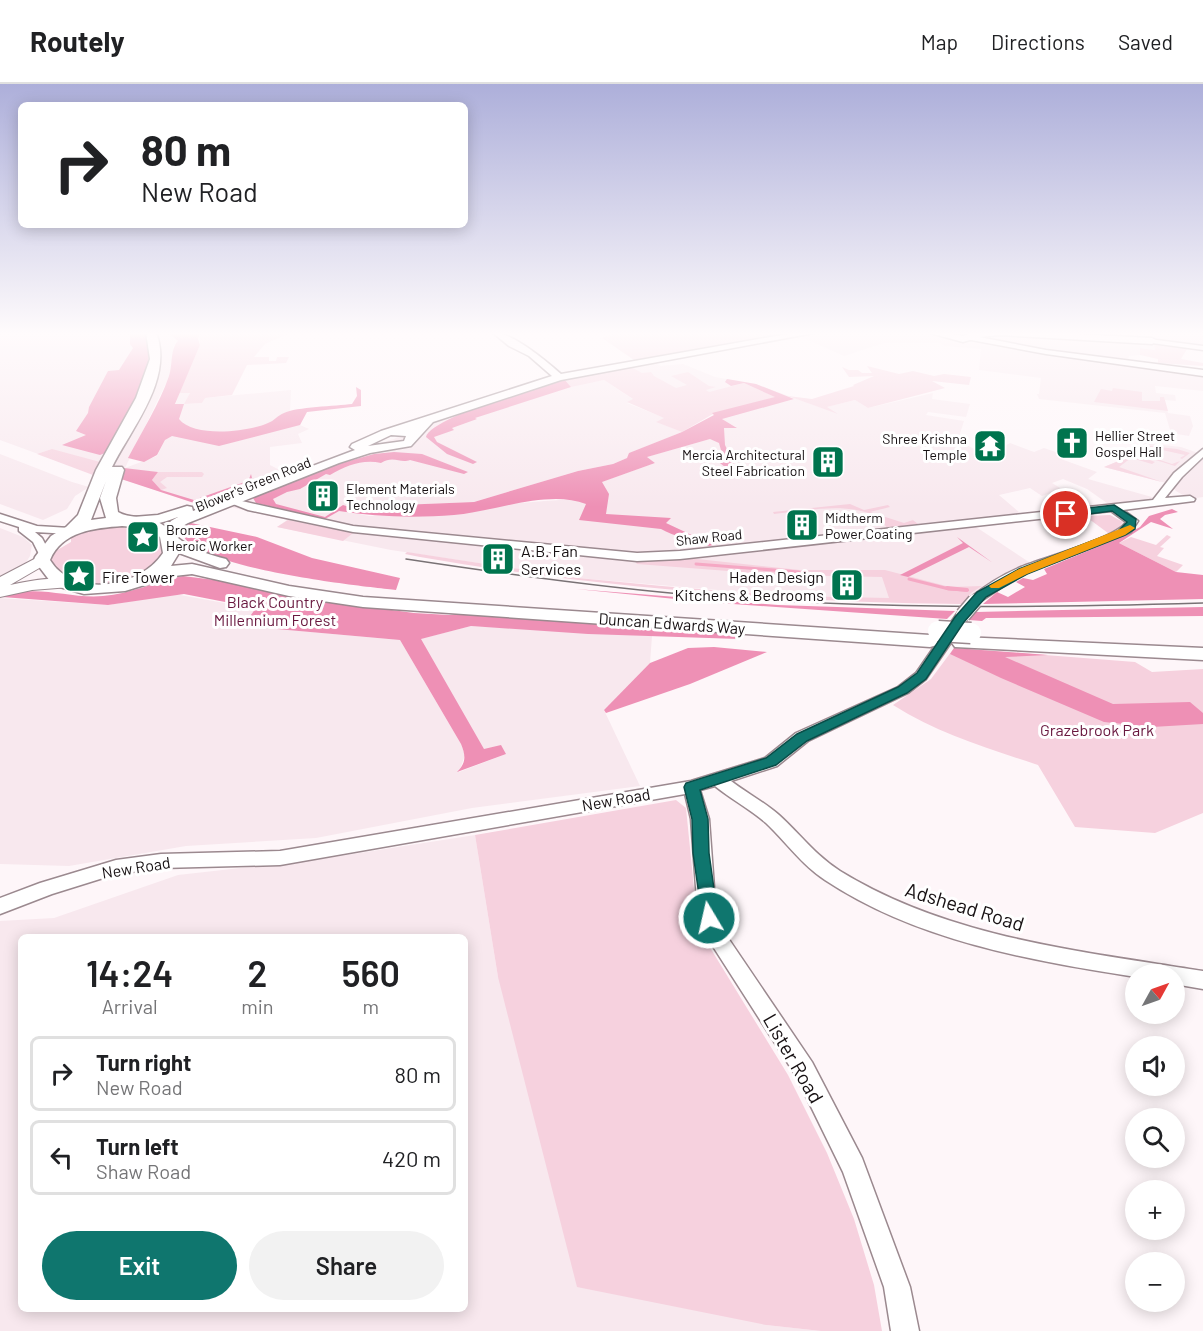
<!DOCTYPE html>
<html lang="en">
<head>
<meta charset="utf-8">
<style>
  body { margin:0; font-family:Barlow,sans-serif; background:#f2f2f2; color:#202124; height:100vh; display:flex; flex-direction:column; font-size:22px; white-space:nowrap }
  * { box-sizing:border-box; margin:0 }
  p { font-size:20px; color:#757577 }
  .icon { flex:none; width:33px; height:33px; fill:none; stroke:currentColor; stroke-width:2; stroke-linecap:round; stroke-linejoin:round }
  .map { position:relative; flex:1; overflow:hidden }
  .sheet { position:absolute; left:18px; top:850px; width:450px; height:378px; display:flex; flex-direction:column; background:#fff; border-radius:9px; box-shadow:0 3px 15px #0003 }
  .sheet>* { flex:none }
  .banner { position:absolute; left:18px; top:18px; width:450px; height:126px; border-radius:9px; box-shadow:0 3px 15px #0003; background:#fff; color:#202124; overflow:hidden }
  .needle { width:39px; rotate:50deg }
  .controls { position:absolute; left:1125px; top:880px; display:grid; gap:12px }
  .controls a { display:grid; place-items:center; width:60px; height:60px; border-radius:50%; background:#fff; box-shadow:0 3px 15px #0003; font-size:30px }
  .pin { position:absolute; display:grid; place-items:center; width:51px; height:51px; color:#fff; margin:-26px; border:3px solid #fff; border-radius:50%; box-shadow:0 2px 6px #0007 }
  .me { position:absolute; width:66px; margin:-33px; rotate:351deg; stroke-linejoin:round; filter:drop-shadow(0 0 4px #0008) }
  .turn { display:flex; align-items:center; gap:21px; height:126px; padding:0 24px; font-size:27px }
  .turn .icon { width:78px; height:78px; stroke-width:2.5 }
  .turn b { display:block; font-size:42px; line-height:51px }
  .eta { display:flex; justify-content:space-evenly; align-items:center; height:102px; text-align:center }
  .eta b { font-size:36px; font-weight:600; line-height:42px }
  .button { display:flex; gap:12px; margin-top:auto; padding:12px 24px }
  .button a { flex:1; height:69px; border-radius:36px; background:#0f766e; color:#fff; font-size:24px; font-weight:600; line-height:69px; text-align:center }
  .button a+a { background:#f2f2f2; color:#202124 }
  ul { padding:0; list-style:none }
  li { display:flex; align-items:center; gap:18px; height:75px; margin:0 12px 9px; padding:0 12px; border:3px solid #e0e0e0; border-radius:9px }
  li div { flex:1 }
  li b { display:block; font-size:22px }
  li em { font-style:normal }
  header { display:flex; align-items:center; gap:36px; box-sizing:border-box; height:84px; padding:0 30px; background:#fff; border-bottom:2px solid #e0e0e0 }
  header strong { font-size:28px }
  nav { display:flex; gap:33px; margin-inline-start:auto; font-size:21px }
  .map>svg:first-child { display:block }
  .built { fill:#f8e8ee; fill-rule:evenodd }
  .green { fill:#f6d1de }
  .forest { fill:#ee90b5 }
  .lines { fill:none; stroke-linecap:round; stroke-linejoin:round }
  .stream-far1 { stroke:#f5a8c4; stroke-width:3 }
  .stream { stroke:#f5a8c4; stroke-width:4 }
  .tertiary-casing { stroke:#9b898f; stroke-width:3 }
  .secondary-casing { stroke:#9b898f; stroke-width:3 }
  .primary-casing { stroke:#9b898f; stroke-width:2 }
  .trunk-casing { stroke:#9b898f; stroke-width:3 }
  .tertiary { fill:#fff; fill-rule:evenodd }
  .secondary { fill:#fff; fill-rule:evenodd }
  .primary { fill:#fff; fill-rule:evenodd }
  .trunk { fill:#fff; fill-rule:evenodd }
  .tram { stroke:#797275; stroke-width:1.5 }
  .tertiary-bridge-casing { stroke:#9b898f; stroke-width:17; stroke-linecap:butt }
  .trunk-bridge-casing { stroke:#9b898f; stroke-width:23; stroke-linecap:butt }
  .tertiary-bridge { stroke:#fff; stroke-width:14 }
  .trunk-bridge { stroke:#fff; stroke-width:20 }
  .route { fill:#0f766e; stroke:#0a4d48; stroke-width:1.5 }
  .slow { fill:#f59e0b }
  .labels { text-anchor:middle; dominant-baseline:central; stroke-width:6; stroke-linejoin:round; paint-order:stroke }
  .far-poi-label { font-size:14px; fill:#161012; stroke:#fff; text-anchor:start }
  .far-street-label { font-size:14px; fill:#161012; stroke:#fff }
  .poi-label { font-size:16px; fill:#161012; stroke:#fff; text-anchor:start }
  .park-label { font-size:16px; fill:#69183f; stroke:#fff }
  .street-label { font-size:16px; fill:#161012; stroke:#fff }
  .near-street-label { font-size:20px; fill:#161012; stroke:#fff }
</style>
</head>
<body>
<header>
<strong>Routely</strong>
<nav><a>Map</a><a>Directions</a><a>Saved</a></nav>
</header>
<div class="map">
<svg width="1203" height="1247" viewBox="0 0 1203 1247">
  <rect width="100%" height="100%" fill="#fef6f9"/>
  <!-- built -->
  <g class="built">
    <polygon points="0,248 167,248 178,257 173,263 174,275 169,293 125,384 157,372 165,356 179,309 190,309 185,320 202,319 204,314 291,306 290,327 307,326 300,341 309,345 298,350 302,359 270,363 270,381 289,391 342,370 394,355 434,334 488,315 604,296 634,316 627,319 665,334 657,338 682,348 630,369 627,374 613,380 578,387 474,418 401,421 400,424 356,425 346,422 339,426 369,432 479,427 507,420 545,417 575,415 586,419 601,398 655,379 646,373 710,355 724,358 724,344 736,343 621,280 649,276 661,282 683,280 715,293 756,300 822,324 855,316 868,324 933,309 932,315 970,320 966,333 928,328 926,331 964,337 958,356 983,370 994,368 1010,359 1034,368 1044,364 1067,372 1061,375 1097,388 1088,395 1159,415 1114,424 1087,405 1063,395 1052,399 1062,405 1042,412 1030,404 999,411 1026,434 973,441 1035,482 1013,493 972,521 889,515 786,512 578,494 391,466 277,443 287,436 230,423 220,427 122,395 120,400 0,356"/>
    <polygon points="815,248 985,248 1150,256 1135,248 1203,248 1203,264 1154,259 1156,266 1140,264 1140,271 1129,272 1127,279 1203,289 1203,307 1155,302 1156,309 1175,311 1176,317 1165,316 1168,329 1190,332 1193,342 1189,352 1171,349 1165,329 1039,315 1037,310 1039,310 1041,294 979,286 981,265 945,262 940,259 884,259 844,272 797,251"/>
    <polygon points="1145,359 1181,363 1201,370 1203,368 1203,413 1190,415 1176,407 1170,400 1104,383 1128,373 1122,370"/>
    <polygon points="0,370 72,398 89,403 75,412 67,425 43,436 0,420"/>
    <polygon points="0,444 23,453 32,461 30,472 25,480 0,495"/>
    <polygon points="175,510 257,525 244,542 400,556 461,660 465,671 459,688 506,670 484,666 420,555 471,542 652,552 650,579 604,626 640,702 472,724 316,754 186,762 69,782 0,780 0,514 108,521"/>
    <path d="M475,751L498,893L766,1241L821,1247H0V837L54,834L178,791L321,775ZM21,854H465V1226H21Z"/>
  </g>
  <!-- green -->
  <g class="green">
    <polygon points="199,248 292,248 265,260 254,273 269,273 269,277 276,277 277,273 289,273 286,279 247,281 232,311 205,314 202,319 184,320 190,309 179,309 200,261"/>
    <polygon points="617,248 797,248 634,276 602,254"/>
    <polygon points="1154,259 1194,264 1187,265 1181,275 1203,279 1203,282 1158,279 1158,275 1140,271 1140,264 1155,266"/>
    <polygon points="639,281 633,284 642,289 651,288 654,292 676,304 687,301 671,292 688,288 709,302 716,303 706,306 709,308 744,299 776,313 713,330 682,348 656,338 664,334 627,318 633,315 604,296 571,303 564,295"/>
    <polygon points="867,282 899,290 913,287 934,292 944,290 971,293 969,301 932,297 945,304 868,324 855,316 827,323 838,330 788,312 812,315 854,302 853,301 874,292 849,293 842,283 849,286 858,286 862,289 872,289"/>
    <polygon points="1113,304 1142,308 1142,317 1160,317 1160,313 1164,313 1168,327 1094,318 1101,305 1112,307"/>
    <polygon points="1141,361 1177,365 1190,369 1182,375 1180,374 1185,371 1153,364 1142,370 1172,380 1180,377 1175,382 1149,374 1147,375 1155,378 1152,380 1131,374 1119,383 1162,398 1104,383 1128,373 1122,370"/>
    <polygon points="52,365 100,378 93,391 37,370"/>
    <polygon points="158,388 202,388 204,390 202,393 167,393 160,398 167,404 161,406 152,396"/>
    <path d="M850,420L864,426L888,421L890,423L870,428L904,439L913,436L909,433L918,440L877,445L887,444C869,413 804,427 774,430L773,428Z"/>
    <polygon points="1110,431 1123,438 1118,444 1108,449 1085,432"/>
    <polygon points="288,436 353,449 343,457 277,443"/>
    <polygon points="111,442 146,446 159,455 162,470 150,488 109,500 89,500 66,495 51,478 54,468 71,458 71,452 86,446"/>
    <polygon points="1167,451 1171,453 1160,463 1164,464 1157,472 1183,481 1176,488 1119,459 1131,453 1156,461"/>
    <path d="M407,468L578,494L662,502L786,512L889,514L882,493L780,491L637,480L635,477L688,474L800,486H885L950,503L982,502L971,509L962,520C780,518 599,504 420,473L405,470Z"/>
    <path d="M954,564L1135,578L1152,588L1203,585V729L1155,749L1075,743L1038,681C987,664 939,650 893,621L931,595Z"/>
    <polygon points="676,716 686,724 698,844 788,991 827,1069 854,1135 874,1201 882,1247 821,1247 766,1241 577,1203 498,893 475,751"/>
  </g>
  <!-- forest -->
  <g class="forest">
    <path d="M130,248H144C163,285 123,336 105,369L100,371L62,361L86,351L76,347L88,329L89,323L108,287L119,286L133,264L130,260Z"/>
    <path d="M167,248L200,249L198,255L200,261L175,320H184L179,335C194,354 248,348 268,339C274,337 278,331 284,329C296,323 336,322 352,320L357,312L356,303L361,306V322L307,328L300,341L219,362L172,352L165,356L157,371L144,378L128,374C142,347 159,321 169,292C173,280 170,265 178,257Z"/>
    <path d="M564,295L571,303L475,334L477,335L452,344L454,346L434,353L437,358L477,378L473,380L447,370L426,353C429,335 542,300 564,295Z"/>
    <path d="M727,295L756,300L794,315L722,335L737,344H724L725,361L737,386L745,387L746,390L770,392C750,392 733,392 718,377H724L719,359L710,355L647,373L655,379L602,398L609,410L606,430L671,434L666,439L713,461L709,462C695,457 673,452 661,445L579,436L586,420C548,405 493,428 454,431C416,434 376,433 339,427L325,435L256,419L253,414L335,381L374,370L394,368L422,370L468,388L464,390L410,376C400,380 394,371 381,379C362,375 346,382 330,391L326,390L300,405L287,408L273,415L276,420L325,433L343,421L356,425L399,424L400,421L474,418L578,387L613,380L627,374L629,369L682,348L714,331L712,329L775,313L744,299L731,302L725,298Z"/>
    <polygon points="124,384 158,388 152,396 161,406 194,416 242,399 249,395 251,390 252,394 245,399 194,419 121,395"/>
    <polygon points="1172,425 1178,428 1165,431 1160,435 1173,445 1151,438 1119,459 1176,488 1203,491 1203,515 983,520 997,508 1008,513 1025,503 1016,498 1023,494 1033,496 1047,490 1044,485 1126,451 1140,443 1149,432"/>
    <path d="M191,439L257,453L312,474L400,494L396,506C366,503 175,483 182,444Z"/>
    <polygon points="957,453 993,479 969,463 908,493 900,491 963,459"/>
    <path d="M183,492L223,497L318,516L414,529L449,531L465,529L738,548L739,555L588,550L471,542L421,555L484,665L501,661L506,670L457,688C466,679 466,672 461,660L400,556L243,542L256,524L184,510L108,521L2,513C36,499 68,515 103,512C131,510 156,497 183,492Z"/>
    <polygon points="576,505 778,521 955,527 947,535 705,518"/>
    <polygon points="1203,523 1203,532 986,534 982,537 969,536 976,528"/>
    <polygon points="714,563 767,568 690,600 606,629 604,626 650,579 688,564"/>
    <polygon points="954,564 1048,571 1005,573 1113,620 1190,618 1203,629 1203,640 1152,643 1104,638 1001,594 950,570"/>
  </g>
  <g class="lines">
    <!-- stream-far1 -->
    <g class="stream-far1">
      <polyline points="696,480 799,488"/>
      <polyline points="909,495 949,505 967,506"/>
    </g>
    <!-- stream -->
    <polyline class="stream" points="947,504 967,506"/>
    <!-- tertiary casing -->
    <g class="tertiary-casing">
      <g id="tertiary">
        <polygon points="969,251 1046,266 1203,286 1203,292 1046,270 966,255 965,253"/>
        <polygon points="1149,255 1203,262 1203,266 1152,259 1148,257"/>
        <path d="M1203,365V373L1182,393L1165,414L1190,412L1195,415L1194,417L1123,426L1138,437L1131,448L1031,487L1011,497L975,521L970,520L969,517L970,514C986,501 1002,491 1021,483C1042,474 1117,454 1126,438L1111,427L680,475L637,477L353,448L248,426L228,418L233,415L353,442L637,469L680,467L1153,416L1174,389Z"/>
        <polygon points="0,430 37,442 70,444 76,447 70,450 35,448 42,454 50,469 44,473 40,472 33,458 19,447 19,443 0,437"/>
        <path d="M963,527L970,531L926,595L908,609L808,657L777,682L731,697C747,709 764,718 779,731C800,750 816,772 840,787C949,854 1079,867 1203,887V905L1174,900V891H1136V893C1029,876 917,857 825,796C802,781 786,758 766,739C750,725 731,715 715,702L700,706L709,735L715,817L724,848L812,978L862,1074L910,1203L919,1247H891L884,1203L843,1088L796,992L705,850L697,817L691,735L685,710L280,781L161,784L116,790L52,810L0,830V814L40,799L116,776L161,770L280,767L691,697L765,674L796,649L898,603L916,589L958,528Z"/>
      </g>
    </g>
    <!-- secondary casing -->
    <g class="secondary-casing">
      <g id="secondary">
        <path d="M492,248C512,248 545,276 561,290L798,248H819L561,296L433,338L411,362L370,369L339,379L188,439L181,443L173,454L168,455L161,451L171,437L178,433C165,438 137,447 126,437L133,433L158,431L187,422L192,423L193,427L355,366L350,363L352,360L381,347L552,292L529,272L509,262ZM391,351L406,352L404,357L368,362Z"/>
        <polygon points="926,248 944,248 963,252 975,248 1039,248 1152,254 1157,257 1152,260 999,251 980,253 963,258"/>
      </g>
    </g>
    <!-- primary casing -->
    <g class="primary-casing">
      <path id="primary" d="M42,471L48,473L50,476L48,479L10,501C24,498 63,489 72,500L70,503L32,506L0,513V493Z"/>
    </g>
    <!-- trunk casing -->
    <g class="trunk-casing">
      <g id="trunk">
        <path d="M146,248H156C174,295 132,343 112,383H122L124,386L116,414L118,428C130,435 143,431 155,437C167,441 173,451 182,457C195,466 210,471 226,475L229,479L226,483L220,484L179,469L171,482L192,480L289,502L363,513L930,551L937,553L940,557L937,561L930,563L363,523L289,512L192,490L174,492L125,507L84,510L53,501L34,476L35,473L51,452L66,443L78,431L96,386L136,314L150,275ZM106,397L100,414L106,434L91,436ZM122,442L146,444L160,453L163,469C140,504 74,515 50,476C62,447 95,444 122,442Z"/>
        <polygon points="962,553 1203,564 1203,576 955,563 952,559 955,555"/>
      </g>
    </g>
    <!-- tertiary -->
    <use href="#tertiary" class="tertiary"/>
    <!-- secondary -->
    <use href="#secondary" class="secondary"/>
    <!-- primary -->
    <use href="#primary" class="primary"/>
    <!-- trunk -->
    <use href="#trunk" class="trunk"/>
    <!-- tram -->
    <path class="tram" d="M406,475C505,490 604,504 704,512C870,525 1036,524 1203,519"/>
    <!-- tertiary-bridge casing -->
    <g class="tertiary-bridge-casing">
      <polyline id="tertiary-bridge" points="963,531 975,517"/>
    </g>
    <!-- trunk-bridge casing -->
    <g class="trunk-bridge-casing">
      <polyline id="trunk-bridge" points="938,547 971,549"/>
    </g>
    <!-- tertiary-bridge -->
    <use href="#tertiary-bridge" class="tertiary-bridge"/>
    <!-- trunk-bridge -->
    <use href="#trunk-bridge" class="trunk-bridge"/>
  </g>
  <!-- sky -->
  <linearGradient id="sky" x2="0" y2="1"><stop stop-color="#adafda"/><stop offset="0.59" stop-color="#fffbfc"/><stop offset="1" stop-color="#fffbfc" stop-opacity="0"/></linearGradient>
  <rect width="1203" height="423" fill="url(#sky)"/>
  <!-- route -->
  <polygon class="route" points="1114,421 1136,435 1135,445 1125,451 1027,490 986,513 964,538 926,595 907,609 807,657 776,681 700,706 708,735 709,769 718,834 716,839 709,841 703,839 693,769 692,735 684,703 686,699 766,674 797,650 898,603 917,589 955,533 977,508 1019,485 1118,447 1127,438 1112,427 1066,433 1061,430 1062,427"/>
  <!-- slow -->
  <polygon class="slow" points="1130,441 1135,444 1125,451 1027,490 999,504 991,504 989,502 1019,485"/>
  <!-- icons -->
  <defs>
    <g id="church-square" transform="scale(1.725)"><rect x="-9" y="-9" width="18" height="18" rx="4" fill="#00744e" stroke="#fff"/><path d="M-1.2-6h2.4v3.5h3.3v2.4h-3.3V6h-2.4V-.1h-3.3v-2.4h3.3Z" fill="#fff"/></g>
    <g id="temple-square" transform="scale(1.725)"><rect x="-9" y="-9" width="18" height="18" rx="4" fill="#00744e" stroke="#fff"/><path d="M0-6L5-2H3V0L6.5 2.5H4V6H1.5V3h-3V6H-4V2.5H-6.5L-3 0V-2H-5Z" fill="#fff"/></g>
    <g id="building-square" transform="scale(1.725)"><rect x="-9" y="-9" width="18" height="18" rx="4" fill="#00744e" stroke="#fff"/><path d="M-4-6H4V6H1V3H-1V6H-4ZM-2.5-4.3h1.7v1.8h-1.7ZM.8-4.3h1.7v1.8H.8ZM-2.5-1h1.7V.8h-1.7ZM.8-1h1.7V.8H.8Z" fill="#fff"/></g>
    <g id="sight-square" transform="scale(1.725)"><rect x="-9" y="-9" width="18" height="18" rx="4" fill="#00744e" stroke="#fff"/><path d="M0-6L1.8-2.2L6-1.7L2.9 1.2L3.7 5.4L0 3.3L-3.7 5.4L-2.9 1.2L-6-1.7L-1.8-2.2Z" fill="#fff"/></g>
  </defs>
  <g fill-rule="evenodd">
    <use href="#church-square" x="1072" y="359"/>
    <use href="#temple-square" x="990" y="362"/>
    <use href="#building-square" x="828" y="378"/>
    <use href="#building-square" x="323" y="412"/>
    <use href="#building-square" x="802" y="441"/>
    <use href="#sight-square" x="143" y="453"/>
    <use href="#building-square" x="498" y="475"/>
    <use href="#sight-square" x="79" y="492"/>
    <use href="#building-square" x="847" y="501"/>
  </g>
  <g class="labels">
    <!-- far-poi labels -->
    <g class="far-poi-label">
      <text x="1095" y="351">Hellier Street<tspan x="1095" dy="16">Gospel Hall</tspan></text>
      <text x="967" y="354" text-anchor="end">Shree Krishna<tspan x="967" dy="16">Temple</tspan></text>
      <text x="805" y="370" text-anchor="end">Mercia Architectural<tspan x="805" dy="16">Steel Fabrication</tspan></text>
      <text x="346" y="404">Element Materials<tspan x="346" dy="16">Technology</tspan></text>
      <text x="825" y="433">Midtherm<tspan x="825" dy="16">Power Coating</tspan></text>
      <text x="166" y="445">Bronze<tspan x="166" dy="16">Heroic Worker</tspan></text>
    </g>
    <!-- far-street labels -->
    <g class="far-street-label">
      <text transform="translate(253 400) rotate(-22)">Blower's Green Road</text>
      <text transform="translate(709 453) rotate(-6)">Shaw Road</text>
    </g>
    <!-- poi labels -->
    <g class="poi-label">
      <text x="521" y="466">A.B. Fan<tspan x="521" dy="18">Services</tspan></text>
      <text x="102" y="492">Fire Tower</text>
      <text x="824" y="492" text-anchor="end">Haden Design<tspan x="824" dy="18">Kitchens &amp; Bedrooms</tspan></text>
    </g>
    <!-- park labels -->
    <g class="park-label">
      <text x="275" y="517">Black Country<tspan x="275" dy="18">Millennium Forest</tspan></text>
      <text x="1097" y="645">Grazebrook Park</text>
    </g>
    <!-- street labels -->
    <g class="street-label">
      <text transform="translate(672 539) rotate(4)">Duncan Edwards Way</text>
      <text transform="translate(616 715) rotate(-10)">New Road</text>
      <text transform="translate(136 783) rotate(-9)">New Road</text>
    </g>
    <!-- near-street labels -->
    <g class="near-street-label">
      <text transform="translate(965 822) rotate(17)">Adshead Road</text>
      <text transform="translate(794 974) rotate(60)">Lister Road</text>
    </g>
  </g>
</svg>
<div class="controls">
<a><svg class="needle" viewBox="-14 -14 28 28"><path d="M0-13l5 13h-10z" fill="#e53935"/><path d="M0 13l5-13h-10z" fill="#757577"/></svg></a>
<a><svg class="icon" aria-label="sound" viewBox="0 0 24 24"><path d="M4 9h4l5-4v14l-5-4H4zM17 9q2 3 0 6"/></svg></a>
<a><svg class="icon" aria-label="search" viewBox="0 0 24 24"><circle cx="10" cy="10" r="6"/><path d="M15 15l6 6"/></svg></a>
<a>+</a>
<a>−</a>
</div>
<div class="pin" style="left:1066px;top:430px;background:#d93025"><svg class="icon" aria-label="arrive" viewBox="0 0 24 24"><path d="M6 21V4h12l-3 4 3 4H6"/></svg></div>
<svg class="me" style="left:709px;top:834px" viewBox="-20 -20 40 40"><circle r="17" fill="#0f766e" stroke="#fff" stroke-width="3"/><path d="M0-11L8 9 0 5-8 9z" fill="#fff"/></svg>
<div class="banner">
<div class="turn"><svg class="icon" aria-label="right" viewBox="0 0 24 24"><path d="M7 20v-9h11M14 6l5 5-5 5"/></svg><div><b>80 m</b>New Road</div></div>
</div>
<section class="sheet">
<div class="eta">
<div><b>14:24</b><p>Arrival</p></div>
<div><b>2</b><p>min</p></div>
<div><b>560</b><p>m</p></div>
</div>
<ul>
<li><svg class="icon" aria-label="right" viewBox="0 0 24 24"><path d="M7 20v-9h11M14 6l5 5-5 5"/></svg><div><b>Turn right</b><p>New Road</p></div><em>80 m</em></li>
<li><svg class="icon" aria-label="left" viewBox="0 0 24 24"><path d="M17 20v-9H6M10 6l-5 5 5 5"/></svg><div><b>Turn left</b><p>Shaw Road</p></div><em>420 m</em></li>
</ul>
<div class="button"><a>Exit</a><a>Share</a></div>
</section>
</div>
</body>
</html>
